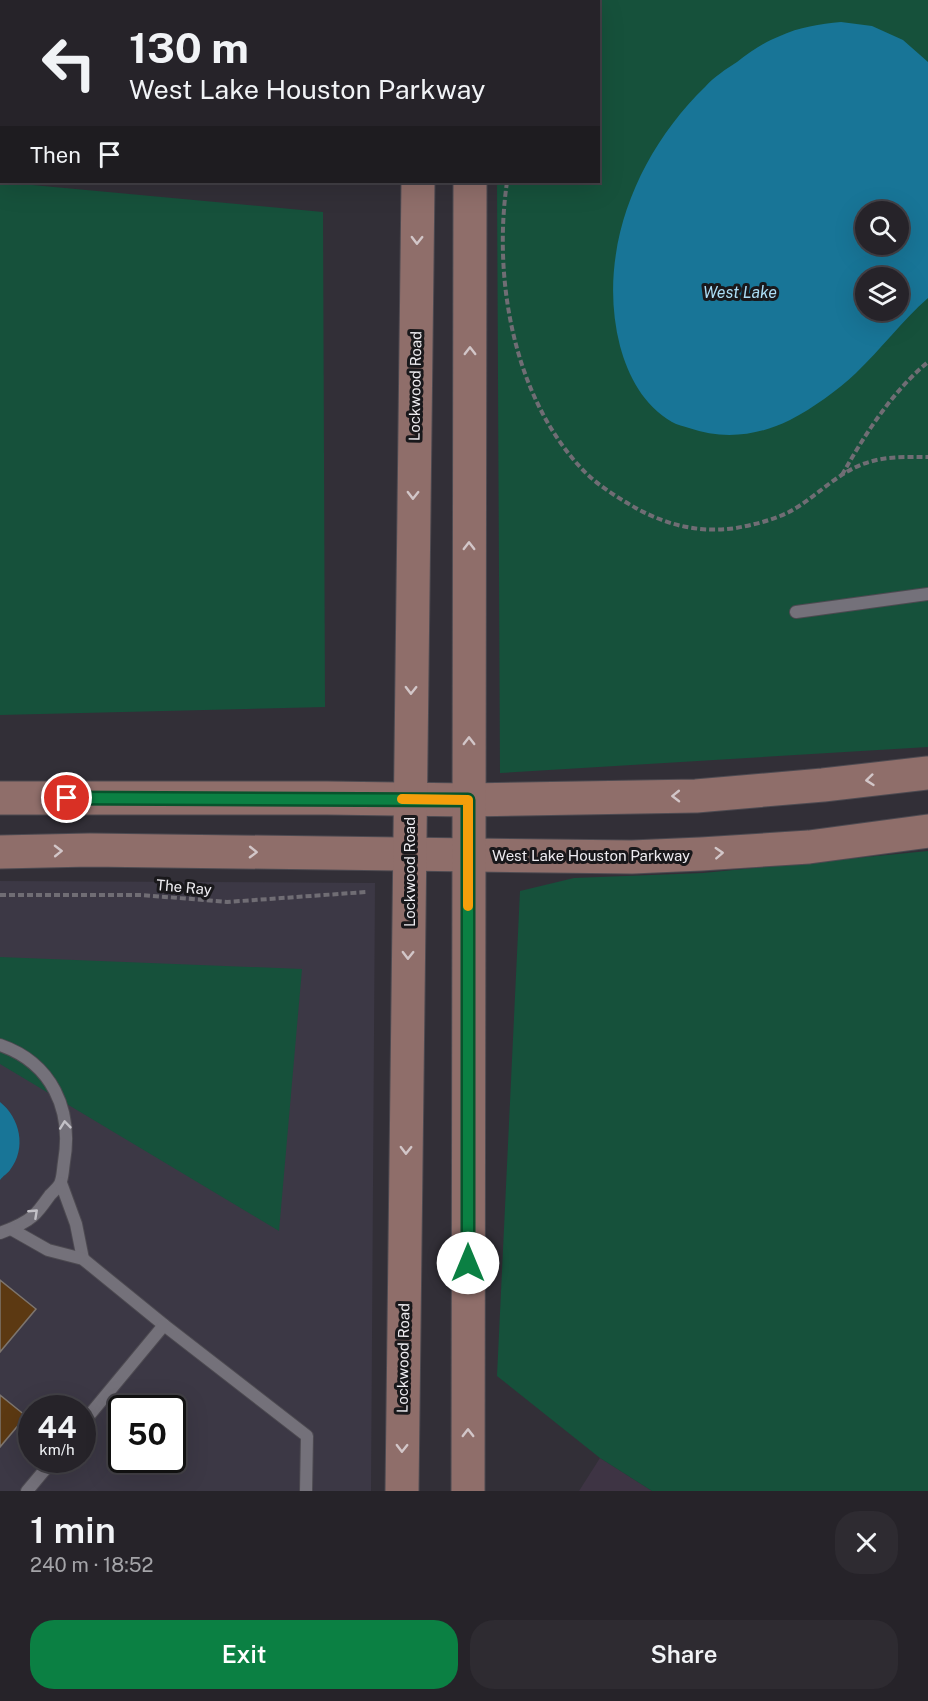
<!DOCTYPE html>
<html lang="en">
<head>
<meta charset="utf-8">
<style>
  body { margin:0; font-family:"Public Sans",sans-serif; background:#2e2b31; color:#f1f3f6; height:100vh; display:flex; flex-direction:column; font-size:22px; white-space:nowrap }
  * { box-sizing:border-box; margin:0 }
  p { font-size:20px; color:#a4a4a8 }
  .icon { flex:none; width:33px; height:33px; fill:none; stroke:currentColor; stroke-width:2; stroke-linecap:round; stroke-linejoin:round }
  .map { position:relative; height:1491px; overflow:hidden }
  .details { display:flex; flex-direction:column; background:#262329; flex:1 }
  .details>* { flex:none }
  .banner { position:absolute; left:0px; top:0px; width:600px; height:183px; box-shadow:0 6px 24px #0002,0 0 0 2px #424046; background:#262329; color:#f1f3f6; overflow:hidden }
  .fabs { position:absolute; left:855px; top:201px; display:grid; gap:12px }
  .fabs a { display:grid; place-items:center; width:54px; height:54px; border-radius:50%; background:#262329; box-shadow:0 6px 24px #0002,0 0 0 2px #424046; font-size:30px }
  .speed { position:absolute; left:18px; top:1395px; display:flex; gap:12px; font-size:30px; font-weight:700; text-align:center }
  .speed>* { display:grid; place-content:center; width:78px; height:78px; border-radius:50%; background:#262329; box-shadow:0 6px 24px #0002,0 0 0 2px #424046; line-height:1 }
  .speed small { font-size:15px; font-weight:400 }
  .speed .limit { border:3px solid #111; border-radius:9px; background:#fff; color:#111 }
  .pin { position:absolute; display:grid; place-items:center; width:51px; height:51px; color:#fff; margin:-26px; border:3px solid #fff; border-radius:50%; box-shadow:0 2px 6px #0007 }
  .me { position:absolute; width:66px; margin:-33px; rotate:0deg; stroke-linejoin:round; filter:drop-shadow(0 0 4px #0008) }
  .turn { display:flex; align-items:center; gap:21px; height:126px; padding:0 30px; font-size:27px }
  .turn .icon { width:78px; height:78px; stroke-width:2.5 }
  .turn b { display:block; font-size:42px; line-height:51px }
  .then { display:flex; align-items:center; height:57px; padding:0 30px; background:#0003; gap:12px; font-size:22px }
  .round { display:grid; place-items:center; flex:none; width:63px; height:63px; border-radius:24px; background:#2e2b31 }
  .overview { display:flex; align-items:center; justify-content:space-between; height:102px; padding:0 30px }
  h1 { font-size:36px; font-weight:600; line-height:45px }
  .action { display:flex; gap:12px; margin-top:auto; padding:12px 30px }
  .action a { flex:1; height:69px; border-radius:24px; background:#0b8043; color:#fff; font-size:24px; font-weight:600; line-height:69px; text-align:center }
  .action a+a { background:#2e2b31; color:#f1f3f6 }
  .map>svg:first-child { display:block }
  .built { fill:#3c3845; fill-rule:evenodd }
  .industrial { fill:#3e3444 }
  .green { fill:#16513b; fill-rule:evenodd }
  .water { fill:#187597; fill-rule:evenodd }
  .building { fill:#5c3912; stroke:#7d756e; stroke-width:1.5 }
  .lines { fill:none; stroke-linecap:round; stroke-linejoin:round }
  .service-casing { stroke:#4d4a51; stroke-width:14 }
  .secondary-casing { stroke:#4d4a51; stroke-width:35 }
  .path { stroke:#706d74; stroke-width:4; stroke-dasharray:6 3; stroke-linecap:butt }
  .service { stroke:#74717a; stroke-width:12 }
  .secondary { stroke:#8f6e6a; stroke-width:33 }
  .oneway { stroke:#d2c6c8 }
  .oneway2 { stroke:#c3c1c7 }
  .route-casing { stroke:#07532c; stroke-width:15 }
  .route { stroke:#0b8043; stroke-width:10 }
  .slow { stroke:#f59e0b; stroke-width:10 }
  .labels { text-anchor:middle; dominant-baseline:central; stroke-width:6; stroke-linejoin:round; paint-order:stroke }
  .street-label { font-size:15px; fill:#eeecf1; stroke:#19181b }
  .water-label { font-size:16px; font-style:italic; fill:#acddf5; stroke:#19181b }
</style>
</head>
<body>
<div class="map">
<svg width="928" height="1491" viewBox="0 0 928 1491">
  <rect width="100%" height="100%" fill="#322f37"/>
  <!-- built -->
  <path class="built" d="M0,881L375,883L371,1491H0ZM32,1408H82V1460H32ZM122,1408H172V1460H122Z"/>
  <!-- industrial -->
  <polygon class="industrial" points="600,1458 652,1491 579,1491"/>
  <!-- green -->
  <g class="green">
    <path d="M496,0H928V747L500,773L497,182H598V2H496ZM866,212H898V244H866ZM866,278H898V310H866Z"/>
    <polygon points="0,182 323,212 325,707 0,715"/>
    <polygon points="928,851 928,1491 652,1491 600,1458 497,1376 520,891 574,878 703,873"/>
    <polygon points="0,957 302,969 279,1231 0,1064"/>
  </g>
  <!-- water -->
  <g class="water">
    <path d="M841,22L872,26L903,40L928,62V298C902,321 881,349 856,373C837,391 813,408 790,420C758,436 723,440 689,428C684,426 677,425 672,422C644,406 628,376 620,346C596,252 637,153 705,87C714,77 726,69 737,62C750,52 764,42 780,36C799,27 820,24 841,22ZM866,212H898V244H866ZM866,278H898V310H866Z"/>
    <path d="M0,1102C20,1118 27,1148 10,1170C8,1173 3,1176 0,1180Z"/>
  </g>
  <!-- building -->
  <g class="building">
    <polygon points="0,1280 36,1309 0,1352"/>
    <polygon points="0,1395 26,1416 0,1447"/>
  </g>
  <g class="lines">
    <!-- service casing -->
    <g class="service-casing">
      <g id="service">
        <polyline points="796,612 928,594"/>
        <path d="M0,1045C52,1063 73,1110 64,1162C63,1168 63,1175 61,1181C60,1186 54,1191 50,1195C45,1202 39,1211 33,1216C24,1224 11,1229 0,1233"/>
        <polyline points="61,1183 76,1224 83,1259"/>
        <polyline points="11,1229 48,1250 83,1259 164,1325"/>
        <polyline points="82,1424 164,1325 307,1436 306,1491"/>
        <polyline points="27,1491 53,1460"/>
      </g>
    </g>
    <!-- secondary casing -->
    <g class="secondary-casing">
      <g id="secondary">
        <polyline points="420,2 420,0"/>
        <polyline points="470,2 470,0"/>
        <polyline points="0,798 327,798 468,800 696,796 823,785 928,773"/>
        <polyline points="0,852 90,850 632,857 701,854 809,847 928,831"/>
        <polyline points="402,1491 418,182"/>
        <polyline points="468,1491 470,182"/>
      </g>
    </g>
    <!-- path -->
    <g class="path">
      <polyline points="576,2 577,0"/>
      <path d="M507,182C493,278 513,395 581,468C593,481 609,492 624,501C659,523 695,534 736,528C753,525 773,520 789,512C817,497 838,471 869,462C888,456 909,457 928,457"/>
      <path d="M842,475C865,434 892,392 928,362"/>
      <polyline points="0,895 142,895 227,902 366,892"/>
    </g>
    <!-- service -->
    <use href="#service" class="service"/>
    <!-- secondary -->
    <use href="#secondary" class="secondary"/>
  </g>
  <!-- one-way arrows -->
  <defs><path id="oneway-chevron" d="M-2-3.5L2.5 0L-2 3.5" fill="none" stroke-width="1.6" stroke-linecap="round" stroke-linejoin="round" transform="scale(1.5)"/></defs>
  <g class="oneway">
    <use href="#oneway-chevron" transform="translate(417 240) rotate(91)"/>
    <use href="#oneway-chevron" transform="translate(470 351) rotate(-90)"/>
    <use href="#oneway-chevron" transform="translate(413 495) rotate(91)"/>
    <use href="#oneway-chevron" transform="translate(469 546) rotate(-90)"/>
    <use href="#oneway-chevron" transform="translate(411 690) rotate(91)"/>
    <use href="#oneway-chevron" transform="translate(469 741) rotate(-90)"/>
    <use href="#oneway-chevron" transform="translate(870 780) rotate(174)"/>
    <use href="#oneway-chevron" transform="translate(676 796) rotate(179)"/>
    <use href="#oneway-chevron" transform="translate(58 851) rotate(-1)"/>
    <use href="#oneway-chevron" transform="translate(253 852) rotate(1)"/>
    <use href="#oneway-chevron" transform="translate(719 853) rotate(-3)"/>
    <use href="#oneway-chevron" transform="translate(408 955) rotate(91)"/>
    <use href="#oneway-chevron" transform="translate(406 1150) rotate(91)"/>
    <use href="#oneway-chevron" transform="translate(468 1433) rotate(-90)"/>
    <use href="#oneway-chevron" transform="translate(402 1448) rotate(91)"/>
  </g>
  <g class="oneway2">
    <use href="#oneway-chevron" transform="translate(65 1125) rotate(-96)"/>
    <use href="#oneway-chevron" transform="translate(34 1213) rotate(-43)"/>
  </g>
  <g class="lines">
    <!-- route casing -->
    <g class="route-casing">
      <polyline id="route" points="67,798 468,800 468,1263"/>
    </g>
    <!-- route -->
    <use href="#route" class="route"/>
    <!-- slow -->
    <polyline class="slow" points="402,799 468,800 468,906"/>
  </g>
  <g class="labels">
    <!-- street labels -->
    <g class="street-label">
      <text transform="translate(415 386) rotate(-89)">Lockwood Road</text>
      <text x="591" y="855">West Lake Houston Parkway</text>
      <text transform="translate(409 872) rotate(-90)">Lockwood Road</text>
      <text transform="translate(184 887) rotate(5)">The Ray</text>
      <text transform="translate(403 1358) rotate(-89)">Lockwood Road</text>
    </g>
    <!-- water labels -->
    <g class="water-label">
      <text x="740" y="292">West Lake</text>
    </g>
  </g>
</svg>
<div class="fabs">
<a><svg class="icon" aria-label="search" viewBox="0 0 24 24"><circle cx="10" cy="10" r="6"/><path d="M15 15l6 6"/></svg></a>
<a><svg class="icon" aria-label="layers" viewBox="0 0 24 24"><path d="M12 4l9 5-9 5-9-5zM3 14l9 5 9-5"/></svg></a>
</div>
<div class="speed"><div>44<small>km/h</small></div><div class="limit">50</div></div>
<div class="pin" style="left:67px;top:798px;background:#d93025"><svg class="icon" aria-label="arrive" viewBox="0 0 24 24"><path d="M6 21V4h12l-3 4 3 4H6"/></svg></div>
<svg class="me" style="left:468px;top:1263px" viewBox="-20 -20 40 40"><circle r="19" fill="#fff"/><path d="M0-13L10 11 0 6-10 11z" fill="#0b8043"/></svg>
<div class="banner">
<div class="turn"><svg class="icon" aria-label="left" viewBox="0 0 24 24"><path d="M17 20v-9H6M10 6l-5 5 5 5"/></svg><div><b>130 m</b>West Lake Houston Parkway</div></div>
<div class="then">Then<svg class="icon" aria-label="arrive" viewBox="0 0 24 24"><path d="M6 21V4h12l-3 4 3 4H6"/></svg></div>
</div>
</div>
<section class="details">
<div class="overview"><div><h1>1 min</h1><p>240 m · 18:52</p></div><a class="round"><svg class="icon" aria-label="close" viewBox="0 0 24 24"><path d="M6 6l12 12M18 6L6 18"/></svg></a></div>
<div class="action"><a>Exit</a><a>Share</a></div>
</section>
</body>
</html>
